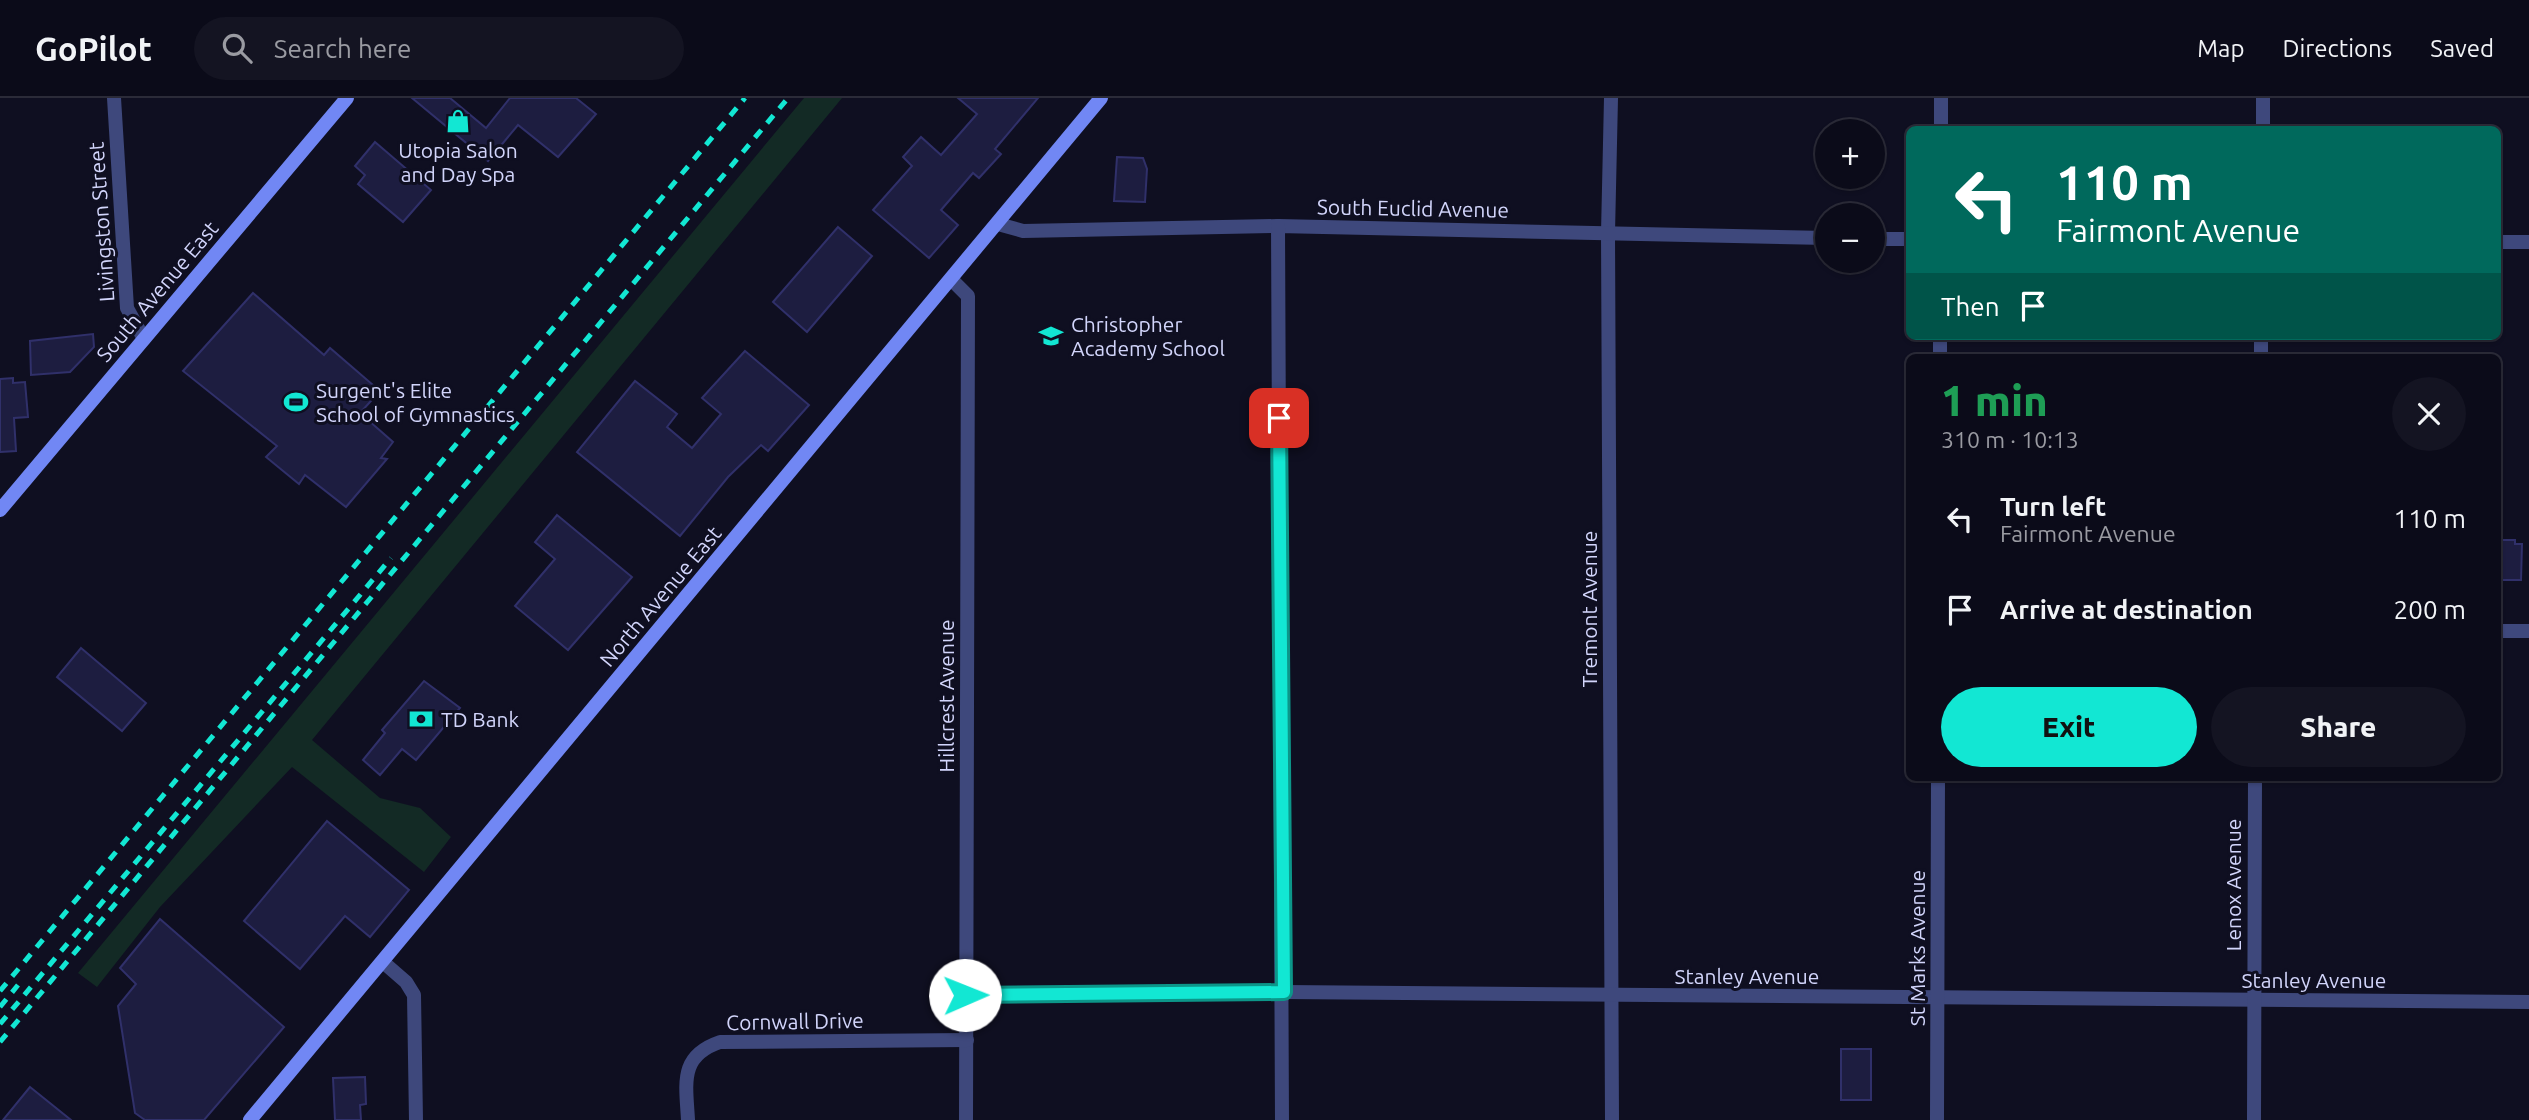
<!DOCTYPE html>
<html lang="en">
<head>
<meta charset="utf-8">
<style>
  body { margin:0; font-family:Ubuntu,sans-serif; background:#141422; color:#f1f3f6; height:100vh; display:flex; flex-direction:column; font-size:26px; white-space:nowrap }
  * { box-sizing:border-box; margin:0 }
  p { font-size:23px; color:#9a9ba2 }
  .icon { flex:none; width:38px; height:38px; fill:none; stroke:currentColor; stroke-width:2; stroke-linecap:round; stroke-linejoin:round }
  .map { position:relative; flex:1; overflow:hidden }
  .panel { position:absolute; left:1906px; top:256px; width:595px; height:427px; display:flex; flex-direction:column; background:#0b0b19; border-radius:10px; box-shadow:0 2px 5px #0004,0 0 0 2px #2b2b38 }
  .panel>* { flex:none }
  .banner { position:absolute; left:1906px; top:28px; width:595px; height:214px; border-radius:10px; box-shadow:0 2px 5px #0004,0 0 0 2px #2b2b38; background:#00695c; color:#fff; overflow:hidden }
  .controls { position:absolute; left:1815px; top:21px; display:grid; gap:14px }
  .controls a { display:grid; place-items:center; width:70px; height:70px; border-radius:50%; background:#0b0b19; box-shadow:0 2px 5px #0004,0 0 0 2px #2b2b38; font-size:35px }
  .pin { position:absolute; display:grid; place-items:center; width:60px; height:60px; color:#fff; margin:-30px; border-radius:14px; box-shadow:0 4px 10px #0006 }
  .me { position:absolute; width:77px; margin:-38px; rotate:89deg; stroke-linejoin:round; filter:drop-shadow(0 0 5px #0008) }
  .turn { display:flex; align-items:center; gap:24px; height:147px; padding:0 35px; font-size:32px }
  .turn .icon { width:91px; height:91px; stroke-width:2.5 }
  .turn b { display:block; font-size:49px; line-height:60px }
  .then { display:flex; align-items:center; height:66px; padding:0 35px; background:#0003; gap:14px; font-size:26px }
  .round { display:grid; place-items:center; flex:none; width:74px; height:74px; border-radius:37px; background:#141422 }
  .summary { display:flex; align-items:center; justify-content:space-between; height:119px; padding:0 35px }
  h1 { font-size:42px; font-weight:800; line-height:52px; color:#1e9e55 }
  .action { display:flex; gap:14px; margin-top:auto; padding:14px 35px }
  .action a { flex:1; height:80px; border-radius:42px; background:#12e7d3; color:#111; font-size:28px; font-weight:800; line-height:80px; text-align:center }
  .action a+a { background:#141422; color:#f1f3f6 }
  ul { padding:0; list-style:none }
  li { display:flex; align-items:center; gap:21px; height:91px; padding:0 35px }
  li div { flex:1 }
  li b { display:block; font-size:26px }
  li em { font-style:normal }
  header { display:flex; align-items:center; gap:42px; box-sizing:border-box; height:98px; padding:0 35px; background:#0b0b19; border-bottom:2px solid #2b2b38 }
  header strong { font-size:33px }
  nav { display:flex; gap:38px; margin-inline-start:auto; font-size:24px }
  .search { width:490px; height:63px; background:#141422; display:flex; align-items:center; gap:18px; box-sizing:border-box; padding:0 24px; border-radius:38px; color:#9a9ba2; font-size:26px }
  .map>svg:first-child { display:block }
  .grass { fill:#132a25 }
  .building { fill:#1d1d40; stroke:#30306a; stroke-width:2 }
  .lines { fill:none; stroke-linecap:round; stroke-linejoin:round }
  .minor { stroke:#3e487c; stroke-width:14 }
  .secondary { stroke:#7187f4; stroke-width:14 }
  .rail { stroke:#12e7d3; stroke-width:5; stroke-dasharray:10 9; stroke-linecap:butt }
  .route-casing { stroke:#0c9689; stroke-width:18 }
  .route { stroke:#12e7d3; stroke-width:12 }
  .labels { text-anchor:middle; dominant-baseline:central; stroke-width:6; stroke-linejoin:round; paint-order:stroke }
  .poi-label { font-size:21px; fill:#d2d5fb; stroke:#0f0f21; text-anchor:start }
  .street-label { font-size:21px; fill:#d2d5fb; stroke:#0f0f21 }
</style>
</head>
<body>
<header>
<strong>GoPilot</strong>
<div class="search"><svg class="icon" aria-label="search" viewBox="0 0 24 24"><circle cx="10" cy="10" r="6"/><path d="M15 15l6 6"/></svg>Search here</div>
<nav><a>Map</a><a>Directions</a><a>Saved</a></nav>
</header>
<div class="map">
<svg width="2529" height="1022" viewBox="0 0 2529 1022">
  <rect width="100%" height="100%" fill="#0f0f21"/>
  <!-- grass -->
  <polygon class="grass" points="804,0 842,0 312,642 380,700 420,710 451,739 424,774 292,669 160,809 97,889 78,875"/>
  <!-- building -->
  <g class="building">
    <polygon points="412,0 450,0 486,30 510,0 576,0 596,16 558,59 518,27 488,63"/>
    <polygon points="958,0 1038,0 995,51 1001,56 979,80 973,75 941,112 958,127 929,160 873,112 912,68 903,59 921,39 941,57 977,16"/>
    <polygon points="375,44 431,92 403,124 358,86 365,77 355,68"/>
    <polygon points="1117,59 1143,60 1147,71 1145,104 1114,103"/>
    <polygon points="838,129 872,158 807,234 773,204"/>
    <polygon points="253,195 324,257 330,250 380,293 360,315 393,344 381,360 387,361 346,409 305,377 299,386 266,359 277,348 183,273"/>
    <polygon points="93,236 94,249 70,274 31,277 30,243"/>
    <polygon points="745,253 809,307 768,353 761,347 728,379 680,438 577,354 635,283 677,316 667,329 692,350 721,316 702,300"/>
    <polygon points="13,280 13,285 25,284 28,319 14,320 16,353 0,354 0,281"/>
    <polygon points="557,417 632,479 568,552 515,508 555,461 535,444"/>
    <polygon points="2497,442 2515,442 2515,446 2522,446 2521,482 2497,482"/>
    <polygon points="81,550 146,605 122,633 57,579"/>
    <polygon points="424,583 460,610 416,662 402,651 380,677 363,662 385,635 382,632"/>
    <polygon points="327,723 409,792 370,839 345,818 300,871 244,823"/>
    <polygon points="160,821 284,929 204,1022 145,1022 135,1015 118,908 136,886 120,870"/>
    <rect x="1841" y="951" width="30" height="51"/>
    <polygon points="365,979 366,1006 360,1007 361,1022 335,1022 333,980"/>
    <polygon points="30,989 71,1022 3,1022"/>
  </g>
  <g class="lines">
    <!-- minor -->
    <g class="minor">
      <polyline points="114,0 127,210 144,241"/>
      <polyline points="1611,0 1608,135 1612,1022"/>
      <polyline points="1941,32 1941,0"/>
      <polyline points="2263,32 2263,0"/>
      <polyline points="998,126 1023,133 1278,128 1827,140"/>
      <polyline points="1278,128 1282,1022"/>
      <polyline points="1872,141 1909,141"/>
      <polyline points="2497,144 2529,144"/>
      <polyline points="952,182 968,198 966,1022"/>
      <polyline points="1940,259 1940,238"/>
      <polyline points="2261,259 2261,238"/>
      <polyline points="2497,533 2529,533"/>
      <polyline points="383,864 406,884 414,897 416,1022"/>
      <polyline points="965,897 1284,894 2529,904"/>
      <path d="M688,1022C686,985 679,958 720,944L967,942"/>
      <polyline points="1937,1022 1938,679"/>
      <polyline points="2254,1022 2255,679"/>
    </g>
    <!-- secondary -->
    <g class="secondary">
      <polyline points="0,412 347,0"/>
      <polyline points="250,1022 1101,0"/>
    </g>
    <!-- rail -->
    <g class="rail">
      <polyline points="0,893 745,0"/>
      <polyline points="0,909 18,887"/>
      <polyline points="0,926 391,460"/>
      <polyline points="0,944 788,0"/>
    </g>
  </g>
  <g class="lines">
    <!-- route casing -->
    <g class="route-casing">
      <polyline id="route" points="965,897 1284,894 1279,320"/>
    </g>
    <!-- route -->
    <use href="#route" class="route"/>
  </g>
  <!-- icons -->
  <defs>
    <g id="shop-bare" transform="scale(1.89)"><path d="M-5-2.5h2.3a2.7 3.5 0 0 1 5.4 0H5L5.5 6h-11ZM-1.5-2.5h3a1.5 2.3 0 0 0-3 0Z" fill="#12e7d3" stroke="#0f0f21" stroke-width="2.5" paint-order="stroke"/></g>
    <g id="school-bare" transform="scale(1.89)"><path d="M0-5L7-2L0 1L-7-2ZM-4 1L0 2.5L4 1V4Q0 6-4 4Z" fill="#12e7d3" stroke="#0f0f21" stroke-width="2.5" paint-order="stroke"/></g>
    <g id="stadium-bare" transform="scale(1.89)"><path d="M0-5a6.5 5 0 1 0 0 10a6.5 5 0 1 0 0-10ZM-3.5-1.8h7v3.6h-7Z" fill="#12e7d3" stroke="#0f0f21" stroke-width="2.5" paint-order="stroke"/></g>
    <g id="bank-bare" transform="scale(1.89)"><path d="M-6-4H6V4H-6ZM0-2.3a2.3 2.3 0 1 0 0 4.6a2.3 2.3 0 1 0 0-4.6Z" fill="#12e7d3" stroke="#0f0f21" stroke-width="2.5" paint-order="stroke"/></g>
  </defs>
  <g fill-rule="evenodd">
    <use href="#shop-bare" x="458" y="23"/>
    <use href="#school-bare" x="1051" y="238"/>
    <use href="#stadium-bare" x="296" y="304"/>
    <use href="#bank-bare" x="421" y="621"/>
  </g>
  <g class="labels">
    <!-- poi labels -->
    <g class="poi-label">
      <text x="458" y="52" text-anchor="middle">Utopia Salon<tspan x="458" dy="24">and Day Spa</tspan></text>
      <text x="1071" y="226">Christopher<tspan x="1071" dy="24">Academy School</tspan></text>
      <text x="316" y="292">Surgent's Elite<tspan x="316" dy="24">School of Gymnastics</tspan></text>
      <text x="441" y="621">TD Bank</text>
    </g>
    <!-- street labels -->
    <g class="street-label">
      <text transform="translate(1413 110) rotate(1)">South Euclid Avenue</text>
      <text transform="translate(101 124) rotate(-94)">Livingston Street</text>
      <text transform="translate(157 193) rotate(-50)">South Avenue East</text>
      <text transform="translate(660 498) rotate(-50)">North Avenue East</text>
      <text transform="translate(1589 511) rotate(-90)">Tremont Avenue</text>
      <text transform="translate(946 598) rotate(-90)">Hillcrest Avenue</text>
      <text transform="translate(2233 787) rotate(-90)">Lenox Avenue</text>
      <text transform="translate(1917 850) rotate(-90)">St Marks Avenue</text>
      <text x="1747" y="878">Stanley Avenue</text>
      <text x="2314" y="882">Stanley Avenue</text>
      <text transform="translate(795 923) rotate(-1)">Cornwall Drive</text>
    </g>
  </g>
</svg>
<div class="controls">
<a>+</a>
<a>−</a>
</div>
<div class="pin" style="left:1279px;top:320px;background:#d93025"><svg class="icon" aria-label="arrive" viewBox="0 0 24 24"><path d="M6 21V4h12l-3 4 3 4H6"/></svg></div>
<svg class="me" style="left:965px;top:897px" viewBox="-20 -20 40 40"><circle r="19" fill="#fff"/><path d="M0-13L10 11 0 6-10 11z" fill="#12e7d3"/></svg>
<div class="banner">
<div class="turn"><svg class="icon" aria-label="left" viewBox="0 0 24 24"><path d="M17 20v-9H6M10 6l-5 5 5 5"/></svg><div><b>110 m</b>Fairmont Avenue</div></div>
<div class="then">Then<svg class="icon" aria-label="arrive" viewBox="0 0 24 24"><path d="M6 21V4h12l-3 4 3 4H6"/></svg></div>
</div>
<section class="panel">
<div class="summary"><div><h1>1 min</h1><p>310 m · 10:13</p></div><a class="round"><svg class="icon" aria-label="close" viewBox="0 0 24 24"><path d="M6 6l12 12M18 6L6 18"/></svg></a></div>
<ul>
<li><svg class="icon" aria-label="left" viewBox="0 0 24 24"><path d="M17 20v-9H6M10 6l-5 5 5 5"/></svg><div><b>Turn left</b><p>Fairmont Avenue</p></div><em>110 m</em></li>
<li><svg class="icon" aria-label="arrive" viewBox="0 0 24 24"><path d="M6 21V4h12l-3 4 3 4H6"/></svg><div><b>Arrive at destination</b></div><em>200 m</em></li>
</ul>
<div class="action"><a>Exit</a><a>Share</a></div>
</section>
</div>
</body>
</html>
